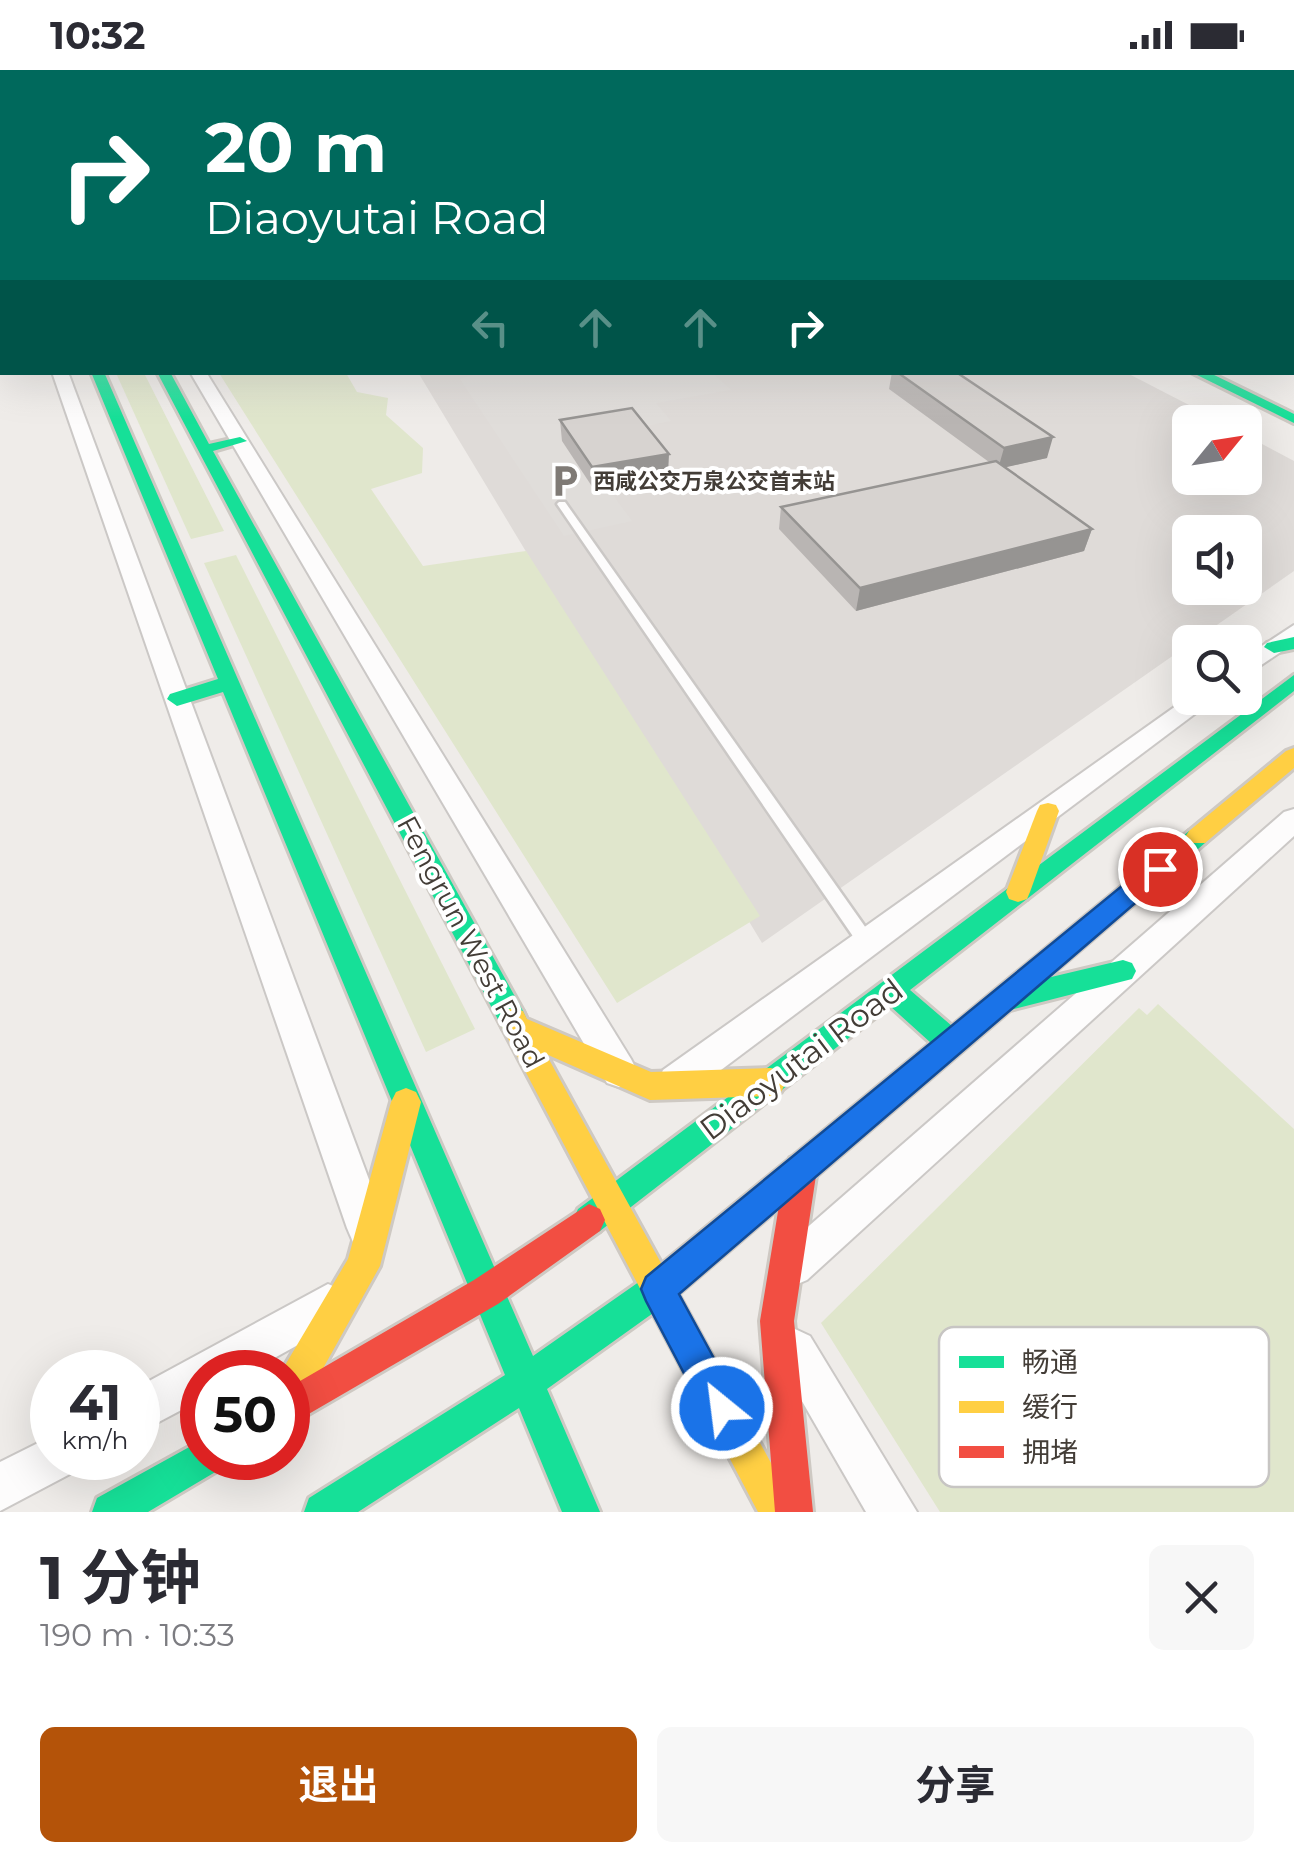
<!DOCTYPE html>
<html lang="zh">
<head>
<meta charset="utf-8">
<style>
  body { margin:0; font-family:Montserrat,"Noto Sans SC",sans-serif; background:#f7f7f7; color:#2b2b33; height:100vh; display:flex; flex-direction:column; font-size:38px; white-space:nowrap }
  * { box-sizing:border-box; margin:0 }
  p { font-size:32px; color:#7c7c81 }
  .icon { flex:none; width:55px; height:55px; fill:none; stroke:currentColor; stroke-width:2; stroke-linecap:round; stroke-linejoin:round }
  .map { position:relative; height:1442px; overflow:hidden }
  .sheet { display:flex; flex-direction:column; background:#fff; flex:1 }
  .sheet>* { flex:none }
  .hud { position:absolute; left:0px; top:0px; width:1295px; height:305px; box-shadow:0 10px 40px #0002; background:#00695c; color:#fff; overflow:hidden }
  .needle { width:65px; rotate:60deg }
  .controls { position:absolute; left:1172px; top:335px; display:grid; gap:20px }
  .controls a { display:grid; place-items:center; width:90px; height:90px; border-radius:15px; background:#fff; box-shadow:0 10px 40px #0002; font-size:50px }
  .speed { position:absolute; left:30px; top:1280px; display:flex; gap:20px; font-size:50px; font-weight:700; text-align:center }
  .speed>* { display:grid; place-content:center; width:130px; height:130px; border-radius:50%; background:#fff; box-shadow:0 10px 40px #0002; line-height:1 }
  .speed small { font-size:25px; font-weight:400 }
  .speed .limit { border:15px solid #d22; background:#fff; color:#111 }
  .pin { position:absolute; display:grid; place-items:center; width:85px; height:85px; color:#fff; margin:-42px; border:5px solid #fff; border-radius:50%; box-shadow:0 2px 10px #0007 }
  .me { position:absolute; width:110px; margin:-55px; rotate:331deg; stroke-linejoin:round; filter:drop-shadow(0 0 8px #0008) }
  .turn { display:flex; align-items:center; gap:35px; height:210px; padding:0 40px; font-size:45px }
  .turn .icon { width:130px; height:130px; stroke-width:2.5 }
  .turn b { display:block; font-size:70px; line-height:85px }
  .lanes { display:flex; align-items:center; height:95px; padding:0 40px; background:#0003; justify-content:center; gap:50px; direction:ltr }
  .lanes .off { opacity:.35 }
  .round { display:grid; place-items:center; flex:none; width:105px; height:105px; border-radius:15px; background:#f7f7f7 }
  .headline { display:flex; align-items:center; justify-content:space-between; height:170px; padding:0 40px }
  h1 { font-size:60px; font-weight:700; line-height:75px }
  .primary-button { display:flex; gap:20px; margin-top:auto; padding:20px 40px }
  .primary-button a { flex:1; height:115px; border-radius:15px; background:#b45309; color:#fff; font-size:40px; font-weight:700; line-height:115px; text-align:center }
  .primary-button a+a { background:#f7f7f7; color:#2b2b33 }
  .status { display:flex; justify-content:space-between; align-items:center; height:70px; padding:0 50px; background:#fff; direction:ltr }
  .status svg { height:28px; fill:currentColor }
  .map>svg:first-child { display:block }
  .industrial { fill:#dfdbd8; fill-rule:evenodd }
  .green { fill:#e0e6cc }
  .parking { fill:#e0ddda }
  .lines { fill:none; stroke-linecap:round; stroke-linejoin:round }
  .lane-casing { stroke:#cbc8c6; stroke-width:5 }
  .street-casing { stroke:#cbc8c6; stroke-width:4 }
  .fast-casing { stroke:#cec9c3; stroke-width:6 }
  .slow-casing { stroke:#cec9c3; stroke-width:6 }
  .jam-casing { stroke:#cec9c3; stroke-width:6 }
  .lane { fill:#fdfcfc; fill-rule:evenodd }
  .street { fill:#fdfcfc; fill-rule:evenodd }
  .fast { fill:#16e098; fill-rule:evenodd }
  .slow { fill:#ffcf43; fill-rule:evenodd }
  .jam { fill:#f24e42; fill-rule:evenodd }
  .wall { fill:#b9b5b3 }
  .shaded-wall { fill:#969492 }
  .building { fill:#d7d3d0; stroke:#969492; stroke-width:2.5 }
  .route { fill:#1a73e8; stroke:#114b97; stroke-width:2.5 }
  .labels { text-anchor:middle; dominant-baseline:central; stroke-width:8; stroke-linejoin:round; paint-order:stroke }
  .far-poi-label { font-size:22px; font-weight:bold; fill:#433d37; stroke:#fff; text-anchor:start }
  .street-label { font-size:28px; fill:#433d37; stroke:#fff }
  .near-street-label { font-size:32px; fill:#433d37; stroke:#fff }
  .key { fill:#fff; stroke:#c7c5c3; stroke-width:2.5 }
  .key-label { font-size:28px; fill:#433d37 }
</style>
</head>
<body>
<div class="status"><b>10:32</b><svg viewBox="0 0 49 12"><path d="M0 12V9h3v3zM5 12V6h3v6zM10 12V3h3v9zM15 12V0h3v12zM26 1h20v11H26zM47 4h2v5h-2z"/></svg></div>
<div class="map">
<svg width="1294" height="1442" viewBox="0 0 1294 1442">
  <rect width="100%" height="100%" fill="#efece9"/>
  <!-- industrial -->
  <path class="industrial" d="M425,302L1127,303L1222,352H1190V408H1245V365L1294,391V501L762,873L419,304ZM1190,462H1245V518H1190Z"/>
  <!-- green -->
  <g class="green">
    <polygon points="116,303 144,303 224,461 191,469"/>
    <polygon points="219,303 346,303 357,322 388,328 386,345 423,378 422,403 371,419 423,496 526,481 760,846 617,933"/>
    <polygon points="236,485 475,959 426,982 204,493"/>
    <polygon points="1158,934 1294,1059 1294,1442 940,1442 821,1253 1139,938 1147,945"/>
  </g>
  <!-- parking -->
  <polygon class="parking" points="482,302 711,302 731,320 656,333 671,351 573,371 632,451 564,466 460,309"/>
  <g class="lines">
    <!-- lane casing -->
    <g class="lane-casing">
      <polygon id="lane" points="559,432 565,432 873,868 875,873 873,878 867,880 861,878 557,434"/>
    </g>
    <!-- street casing -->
    <g class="street-casing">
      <g id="street">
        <polygon points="52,302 68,302 387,1158 381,1172 367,1178 353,1172 347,1158"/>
        <polygon points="190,302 206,302 631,989 637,1001 631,1013 619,1017 607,1013"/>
        <polygon points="1294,555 1294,573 1245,606 1245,587"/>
        <polygon points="1190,626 1216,628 689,1024 676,1029 663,1024 658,1012 663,1000"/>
        <polygon points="1294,739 1294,766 807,1210 793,1216 779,1210 773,1196 779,1182 1284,742"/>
        <polygon points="328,1214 343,1220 349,1235 343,1250 249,1302 202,1302 202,1329 138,1363 138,1317"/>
        <polygon points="795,1259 810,1266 917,1442 866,1442 773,1281 780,1266"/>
        <polygon points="52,1366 52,1388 77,1388 70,1404 0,1441 0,1392"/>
      </g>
    </g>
    <!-- fast casing -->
    <g class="fast-casing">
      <g id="fast">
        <polygon points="2,257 2,265 0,266 0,258"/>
        <polygon points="91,302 104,302 533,1286 646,1207 931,973 890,936 600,1161 589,1166 578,1161 573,1150 578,1139 1294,605 1294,621 910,920 952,956 1189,761 1205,761 1209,767 1205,773 1047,908 1123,890 1132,893 1136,901 1132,909 1010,940 670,1231 547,1319 600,1442 562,1442 519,1338 358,1442 304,1442 309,1428 505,1305 223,622 177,636 167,629 170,624 218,609"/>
        <polygon points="157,302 170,302 209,374 240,367 247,371 213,381 523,941 527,950 523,959 513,962 503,959"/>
        <polygon points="1191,302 1208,302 1294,344 1294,353"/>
        <polygon points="1294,567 1294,579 1274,583 1264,577 1267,573"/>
        <polygon points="202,1370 202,1388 223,1388 217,1401 148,1442 92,1442 97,1428"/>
      </g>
    </g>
    <!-- slow casing -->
    <g class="slow-casing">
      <g id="slow">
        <polygon points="1294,678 1294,698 1205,773 1189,773 1185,767 1189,761 1286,681"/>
        <polygon points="1048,733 1056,735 1059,741 1030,822 1027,829 1018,832 1009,829 1006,822 1037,741 1040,735"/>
        <polygon points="513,938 523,941 527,949 651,1002 771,998 781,1002 786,1012 781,1022 771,1026 650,1030 546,984 798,1442 758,1442 503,959 499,950 503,941"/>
        <polygon points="406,1018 416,1022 421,1032 380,1196 301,1338 288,1343 288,1302 281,1302 348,1189 391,1032 396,1022"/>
      </g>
    </g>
    <!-- jam casing -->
    <g class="jam-casing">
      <g id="jam">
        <polygon points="801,1083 812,1088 817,1099 794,1251 813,1442 775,1442 760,1251 785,1099 790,1088"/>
        <polygon points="589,1134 600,1139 605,1150 600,1161 498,1234 288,1356 288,1318 474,1210"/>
      </g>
    </g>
    <!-- lane -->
    <use href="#lane" class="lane"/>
    <!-- street -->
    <use href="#street" class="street"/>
    <!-- fast -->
    <use href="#fast" class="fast"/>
    <!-- slow -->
    <use href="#slow" class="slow"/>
    <!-- jam -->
    <use href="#jam" class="jam"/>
  </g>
  <!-- wall -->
  <g class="wall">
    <polygon points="892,302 956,302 1047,388 1005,397 1092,459 1084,481 856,541 779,459 781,437 989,392 889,319"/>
    <polygon points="560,350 668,405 593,418 562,371"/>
  </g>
  <!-- shaded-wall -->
  <g class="shaded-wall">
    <polygon points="1053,367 1047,388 998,399 1004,378"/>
    <polygon points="669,384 668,405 593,418 592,397"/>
    <polygon points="1092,459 1084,481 856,541 860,518"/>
  </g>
  <!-- building -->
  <g class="building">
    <polygon points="897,302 956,302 1053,367 1004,378"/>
    <polygon points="632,338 669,384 592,397 560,350"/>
    <polygon points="996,391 1092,459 860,518 781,437"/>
  </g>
  <!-- sky -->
  <linearGradient id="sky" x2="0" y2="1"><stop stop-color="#97c5e8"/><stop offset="0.42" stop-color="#f8f6f5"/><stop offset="1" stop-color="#f8f6f5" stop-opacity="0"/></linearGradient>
  <rect width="1294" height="349" fill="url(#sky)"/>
  <!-- route -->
  <polygon class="route" points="1160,789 1168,792 1172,799 1168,805 679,1224 741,1338 736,1351 722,1356 709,1351 646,1231 641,1219 646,1207 1151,792"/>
  <!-- icons -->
  <defs>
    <g id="parking-bare" transform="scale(2.7)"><path d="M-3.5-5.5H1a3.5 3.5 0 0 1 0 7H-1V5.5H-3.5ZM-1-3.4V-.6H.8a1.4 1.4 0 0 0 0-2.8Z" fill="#7f7a75" stroke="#fff" stroke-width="2.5" paint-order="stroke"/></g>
  </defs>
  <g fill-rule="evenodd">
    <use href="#parking-bare" x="565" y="411"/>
  </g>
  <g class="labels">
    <!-- far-poi labels -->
    <g class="far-poi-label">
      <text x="593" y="411">西咸公交万泉公交首末站</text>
    </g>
    <!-- street labels -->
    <g class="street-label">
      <text transform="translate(471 872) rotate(62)">Fengrun West Road</text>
    </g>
    <!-- near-street labels -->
    <g class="near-street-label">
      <text transform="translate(801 989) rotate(-37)">Diaoyutai Road</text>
    </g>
  </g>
  <!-- legend -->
  <rect x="939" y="1257" width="330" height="160" rx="15" class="key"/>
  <rect x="959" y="1286" width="45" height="12" fill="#16e098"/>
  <rect x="959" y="1331" width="45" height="12" fill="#ffcf43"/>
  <rect x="959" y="1376" width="45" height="12" fill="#f24e42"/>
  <g class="key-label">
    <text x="1022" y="1302">畅通</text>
    <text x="1022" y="1347">缓行</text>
    <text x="1022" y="1392">拥堵</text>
  </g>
</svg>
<div class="controls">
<a><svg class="needle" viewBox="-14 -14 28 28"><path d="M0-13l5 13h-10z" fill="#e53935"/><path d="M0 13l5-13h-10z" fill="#7c7c81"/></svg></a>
<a><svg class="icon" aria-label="sound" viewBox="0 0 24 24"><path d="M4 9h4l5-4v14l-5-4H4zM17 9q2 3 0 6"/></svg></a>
<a><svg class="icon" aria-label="search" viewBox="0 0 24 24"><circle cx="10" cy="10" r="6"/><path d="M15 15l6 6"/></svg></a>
</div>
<div class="speed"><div>41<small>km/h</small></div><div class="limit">50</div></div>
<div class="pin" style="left:1160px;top:799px;background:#d93025"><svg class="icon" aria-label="arrive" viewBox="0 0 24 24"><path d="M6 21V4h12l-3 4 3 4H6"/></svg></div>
<svg class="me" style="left:722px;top:1338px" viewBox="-20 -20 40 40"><circle r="17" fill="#1a73e8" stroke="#fff" stroke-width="3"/><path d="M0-11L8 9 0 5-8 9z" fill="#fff"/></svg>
<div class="hud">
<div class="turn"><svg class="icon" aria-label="right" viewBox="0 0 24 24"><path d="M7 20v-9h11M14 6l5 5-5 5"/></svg><div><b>20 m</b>Diaoyutai Road</div></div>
<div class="lanes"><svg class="icon off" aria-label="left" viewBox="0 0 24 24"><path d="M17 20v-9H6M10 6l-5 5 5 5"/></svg><svg class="icon off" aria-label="ahead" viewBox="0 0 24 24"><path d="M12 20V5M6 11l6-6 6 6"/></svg><svg class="icon off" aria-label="ahead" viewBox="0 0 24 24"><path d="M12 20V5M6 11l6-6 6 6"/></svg><svg class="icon" aria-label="right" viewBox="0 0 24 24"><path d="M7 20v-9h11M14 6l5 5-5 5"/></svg></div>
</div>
</div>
<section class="sheet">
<div class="headline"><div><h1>1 分钟</h1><p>190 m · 10:33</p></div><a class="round"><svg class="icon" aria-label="close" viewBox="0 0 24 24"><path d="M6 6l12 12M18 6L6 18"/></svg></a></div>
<div class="primary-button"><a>退出</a><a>分享</a></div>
</section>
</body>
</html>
